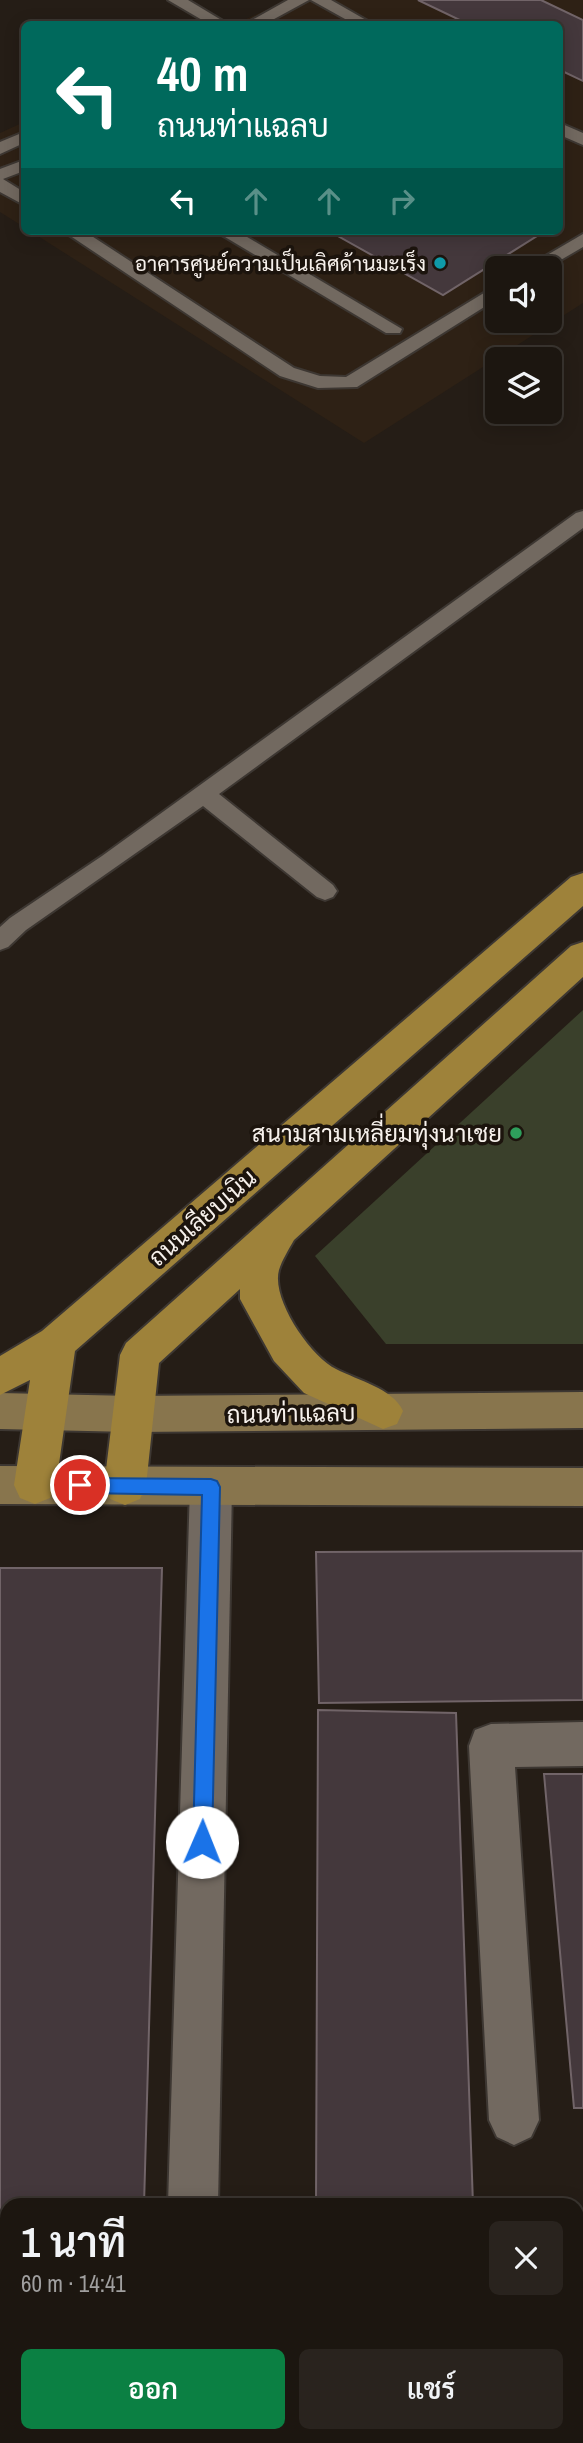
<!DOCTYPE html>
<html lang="th">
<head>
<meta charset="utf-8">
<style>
  body { margin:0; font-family:"Archivo Narrow",Sarabun,sans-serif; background:#29231e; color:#f1f3f6; height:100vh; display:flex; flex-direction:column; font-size:26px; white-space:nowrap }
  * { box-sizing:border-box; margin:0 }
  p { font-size:23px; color:#a09f9f }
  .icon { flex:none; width:38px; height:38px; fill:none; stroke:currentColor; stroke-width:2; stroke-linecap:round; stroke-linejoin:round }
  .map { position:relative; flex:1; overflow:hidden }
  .sheet { position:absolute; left:0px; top:2198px; width:584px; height:245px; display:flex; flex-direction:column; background:#1c1610; border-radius:21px 21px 0 0; box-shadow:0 4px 18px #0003,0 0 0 2px #3a3530 }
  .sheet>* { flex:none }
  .hud { position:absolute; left:21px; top:21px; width:542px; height:214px; border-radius:10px; box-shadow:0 4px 18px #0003,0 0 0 2px #3a3530; background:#00695c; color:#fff; overflow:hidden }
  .fabs { position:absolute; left:485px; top:256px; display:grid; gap:14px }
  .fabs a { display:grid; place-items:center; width:77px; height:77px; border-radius:10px; background:#1c1610; box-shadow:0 4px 18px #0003,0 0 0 2px #3a3530; font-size:35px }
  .pin { position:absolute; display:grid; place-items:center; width:60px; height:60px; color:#fff; margin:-30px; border:4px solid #fff; border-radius:50%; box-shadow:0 2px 7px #0007 }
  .me { position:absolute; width:77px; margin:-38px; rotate:1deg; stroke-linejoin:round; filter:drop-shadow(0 0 5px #0008) }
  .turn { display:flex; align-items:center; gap:24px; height:147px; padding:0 21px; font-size:32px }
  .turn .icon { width:91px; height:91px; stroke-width:2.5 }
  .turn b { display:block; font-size:49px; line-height:60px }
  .lanes { display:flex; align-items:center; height:66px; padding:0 21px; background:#0003; justify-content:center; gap:35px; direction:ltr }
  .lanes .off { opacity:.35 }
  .round { display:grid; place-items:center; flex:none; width:74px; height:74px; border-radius:10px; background:#29231e }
  .head { display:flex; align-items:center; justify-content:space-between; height:119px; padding:0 21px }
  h1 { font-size:42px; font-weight:600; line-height:52px }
  .action { display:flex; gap:14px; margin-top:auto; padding:14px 21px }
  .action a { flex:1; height:80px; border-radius:10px; background:#0b8043; color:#fff; font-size:28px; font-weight:600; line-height:80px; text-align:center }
  .action a+a { background:#29231e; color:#f1f3f6 }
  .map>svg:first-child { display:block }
  .built { fill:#2e2115; fill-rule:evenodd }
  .green { fill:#3a402b }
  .building { fill:#44383c; stroke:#716468; stroke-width:2 }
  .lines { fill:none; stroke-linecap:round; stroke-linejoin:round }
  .service-casing { stroke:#3d3732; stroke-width:4 }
  .minor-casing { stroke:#3d3732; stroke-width:4 }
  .secondary-casing { stroke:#3d3732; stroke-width:4 }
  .primary-casing { stroke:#3d3732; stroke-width:4 }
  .service { fill:#726960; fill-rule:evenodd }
  .minor { fill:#726960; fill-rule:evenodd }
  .secondary { fill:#88754d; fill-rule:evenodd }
  .primary { fill:#9e823a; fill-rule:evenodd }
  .route { fill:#1a73e8; stroke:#114b97; stroke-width:2 }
  .culture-dot { fill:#0f9aa8; stroke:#1c140d; stroke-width:2.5 }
  .leisure-dot { fill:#2e9e5b; stroke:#1c140d; stroke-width:2.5 }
  .labels { text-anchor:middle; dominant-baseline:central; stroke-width:7; stroke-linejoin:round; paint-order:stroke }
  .far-poi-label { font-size:21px; fill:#f7f1ec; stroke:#1c140d; text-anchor:end }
  .poi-label { font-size:24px; fill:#f7f1ec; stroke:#1c140d; text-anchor:end }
  .street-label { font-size:24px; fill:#f7f1ec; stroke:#1c140d }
</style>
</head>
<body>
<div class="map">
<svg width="583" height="2443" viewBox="0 0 583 2443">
  <rect width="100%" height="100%" fill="#251d16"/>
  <!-- built -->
  <g class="built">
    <path d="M288,0H583V303L364,443L30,231H560V24H235ZM497,268H550V320H497Z"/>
    <polygon points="24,122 24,227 0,212 0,133"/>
  </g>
  <!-- green -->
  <polygon class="green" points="583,1010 583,1344 386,1344 315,1256"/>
  <!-- building -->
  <g class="building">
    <polygon points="418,0 541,0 583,20 583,81 560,70 560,24 468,24"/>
    <polygon points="329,231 545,231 443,295"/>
    <polygon points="583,1551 583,1700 319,1703 316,1552"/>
    <polygon points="0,1568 162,1568 144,2205 7,2205 7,2244 0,2244"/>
    <polygon points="318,1710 456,1713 473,2205 316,2205"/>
    <polygon points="544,1774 583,1774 583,2108 574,2108"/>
  </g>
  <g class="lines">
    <!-- service casing -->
    <g class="service-casing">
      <g id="service">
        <polygon points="168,0 188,0 228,24 209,24"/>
        <polygon points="288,0 309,0 265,24 245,24"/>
        <polygon points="311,0 331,0 373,24 354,24"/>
        <polygon points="560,123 583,133 583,145 560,135"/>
        <polygon points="24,132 24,143 0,154 0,142"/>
        <polygon points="24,160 24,171 3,179 24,192 24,205 0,192 0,169"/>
        <polygon points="63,231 84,231 294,368 320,376 346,377 497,285 497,299 357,387 318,388 280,376"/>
        <polygon points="215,231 237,231 402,329 400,333 386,333"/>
        <polygon points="583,234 583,247 547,268 525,268"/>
        <polygon points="583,511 583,528 219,794 333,885 337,891 333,897 325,900 317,897 203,806 26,930 8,947 0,950 0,927 10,918 102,856 576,513"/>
      </g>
    </g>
    <!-- minor casing -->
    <g class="minor-casing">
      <g id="minor">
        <polygon points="211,1468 226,1474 232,1487 218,2205 168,2205 190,1487 196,1474"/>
        <polygon points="583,1722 583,1766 515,1767 539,2120 531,2137 514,2145 497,2137 489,2120 469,1746 475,1730 491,1724"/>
        <rect x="0" y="2302" width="7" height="52"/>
        <rect x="578" y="2302" width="5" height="52"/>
      </g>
    </g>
    <!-- secondary casing -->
    <g class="secondary-casing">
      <g id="secondary">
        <polygon points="583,1392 583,1428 131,1432 0,1429 0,1393 131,1396"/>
        <polygon points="0,1466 583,1468 583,1506 0,1504"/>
      </g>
    </g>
    <!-- primary casing -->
    <g class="primary-casing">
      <g id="primary">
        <polygon points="583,873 583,906 75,1351 56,1485 50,1498 35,1504 20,1498 14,1485 30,1380 0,1395 0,1356 42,1331 571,877"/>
        <path d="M583,942V977L294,1240C289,1249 282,1260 279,1270C271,1299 310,1356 336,1369C359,1381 392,1388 403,1411L397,1424L383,1429L304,1393L274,1361L240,1299V1289L159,1363L146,1486L140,1499L125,1505L110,1499L104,1486L120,1355L126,1343L571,946Z"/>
      </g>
    </g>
    <!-- service -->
    <use href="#service" class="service"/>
    <!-- minor -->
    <use href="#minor" class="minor"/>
    <!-- secondary -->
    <use href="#secondary" class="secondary"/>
    <!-- primary -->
    <use href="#primary" class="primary"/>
  </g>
  <!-- route -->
  <polygon class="route" points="80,1478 211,1479 217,1481 220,1487 212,1842 209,1849 202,1852 195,1849 193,1842 202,1495 80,1493 74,1491 71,1485 74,1480"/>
  <!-- markers -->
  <circle class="culture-dot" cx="440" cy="263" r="7"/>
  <circle class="leisure-dot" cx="516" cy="1133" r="7"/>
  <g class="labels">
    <!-- far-poi labels -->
    <g class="far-poi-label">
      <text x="426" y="263">อาคารศูนย์ความเป็นเลิศด้านมะเร็ง</text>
    </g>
    <!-- poi labels -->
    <g class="poi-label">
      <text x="502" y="1133">สนามสามเหลี่ยมทุ่งนาเชย</text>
    </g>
    <!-- street labels -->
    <g class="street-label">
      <text transform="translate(202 1217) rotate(-41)">ถนนเลียบเนิน</text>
      <text transform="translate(291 1413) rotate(-1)">ถนนท่าแฉลบ</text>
    </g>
  </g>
</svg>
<div class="fabs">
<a><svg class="icon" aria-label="sound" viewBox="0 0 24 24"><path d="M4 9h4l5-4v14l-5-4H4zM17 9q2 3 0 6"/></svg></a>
<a><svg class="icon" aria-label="layers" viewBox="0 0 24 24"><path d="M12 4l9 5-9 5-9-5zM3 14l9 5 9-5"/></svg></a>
</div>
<div class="pin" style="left:80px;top:1485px;background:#d93025"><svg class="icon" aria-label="arrive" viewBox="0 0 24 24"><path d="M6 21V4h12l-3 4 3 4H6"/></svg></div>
<svg class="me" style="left:202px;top:1842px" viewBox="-20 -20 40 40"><circle r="19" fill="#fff"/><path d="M0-13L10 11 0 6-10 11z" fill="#1a73e8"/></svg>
<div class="hud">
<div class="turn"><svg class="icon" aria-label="left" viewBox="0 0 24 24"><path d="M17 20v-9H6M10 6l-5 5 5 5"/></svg><div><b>40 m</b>ถนนท่าแฉลบ</div></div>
<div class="lanes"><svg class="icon" aria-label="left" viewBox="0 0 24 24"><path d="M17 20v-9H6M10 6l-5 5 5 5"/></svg><svg class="icon off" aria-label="ahead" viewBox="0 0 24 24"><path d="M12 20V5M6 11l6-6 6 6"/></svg><svg class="icon off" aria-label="ahead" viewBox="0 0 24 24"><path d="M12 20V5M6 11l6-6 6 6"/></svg><svg class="icon off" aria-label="right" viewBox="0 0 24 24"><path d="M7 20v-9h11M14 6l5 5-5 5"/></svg></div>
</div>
<section class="sheet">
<div class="head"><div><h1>1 นาที</h1><p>60 m · 14:41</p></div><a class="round"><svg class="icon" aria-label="close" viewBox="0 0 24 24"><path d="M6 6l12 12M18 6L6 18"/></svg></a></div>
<div class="action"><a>ออก</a><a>แชร์</a></div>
</section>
</div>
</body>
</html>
